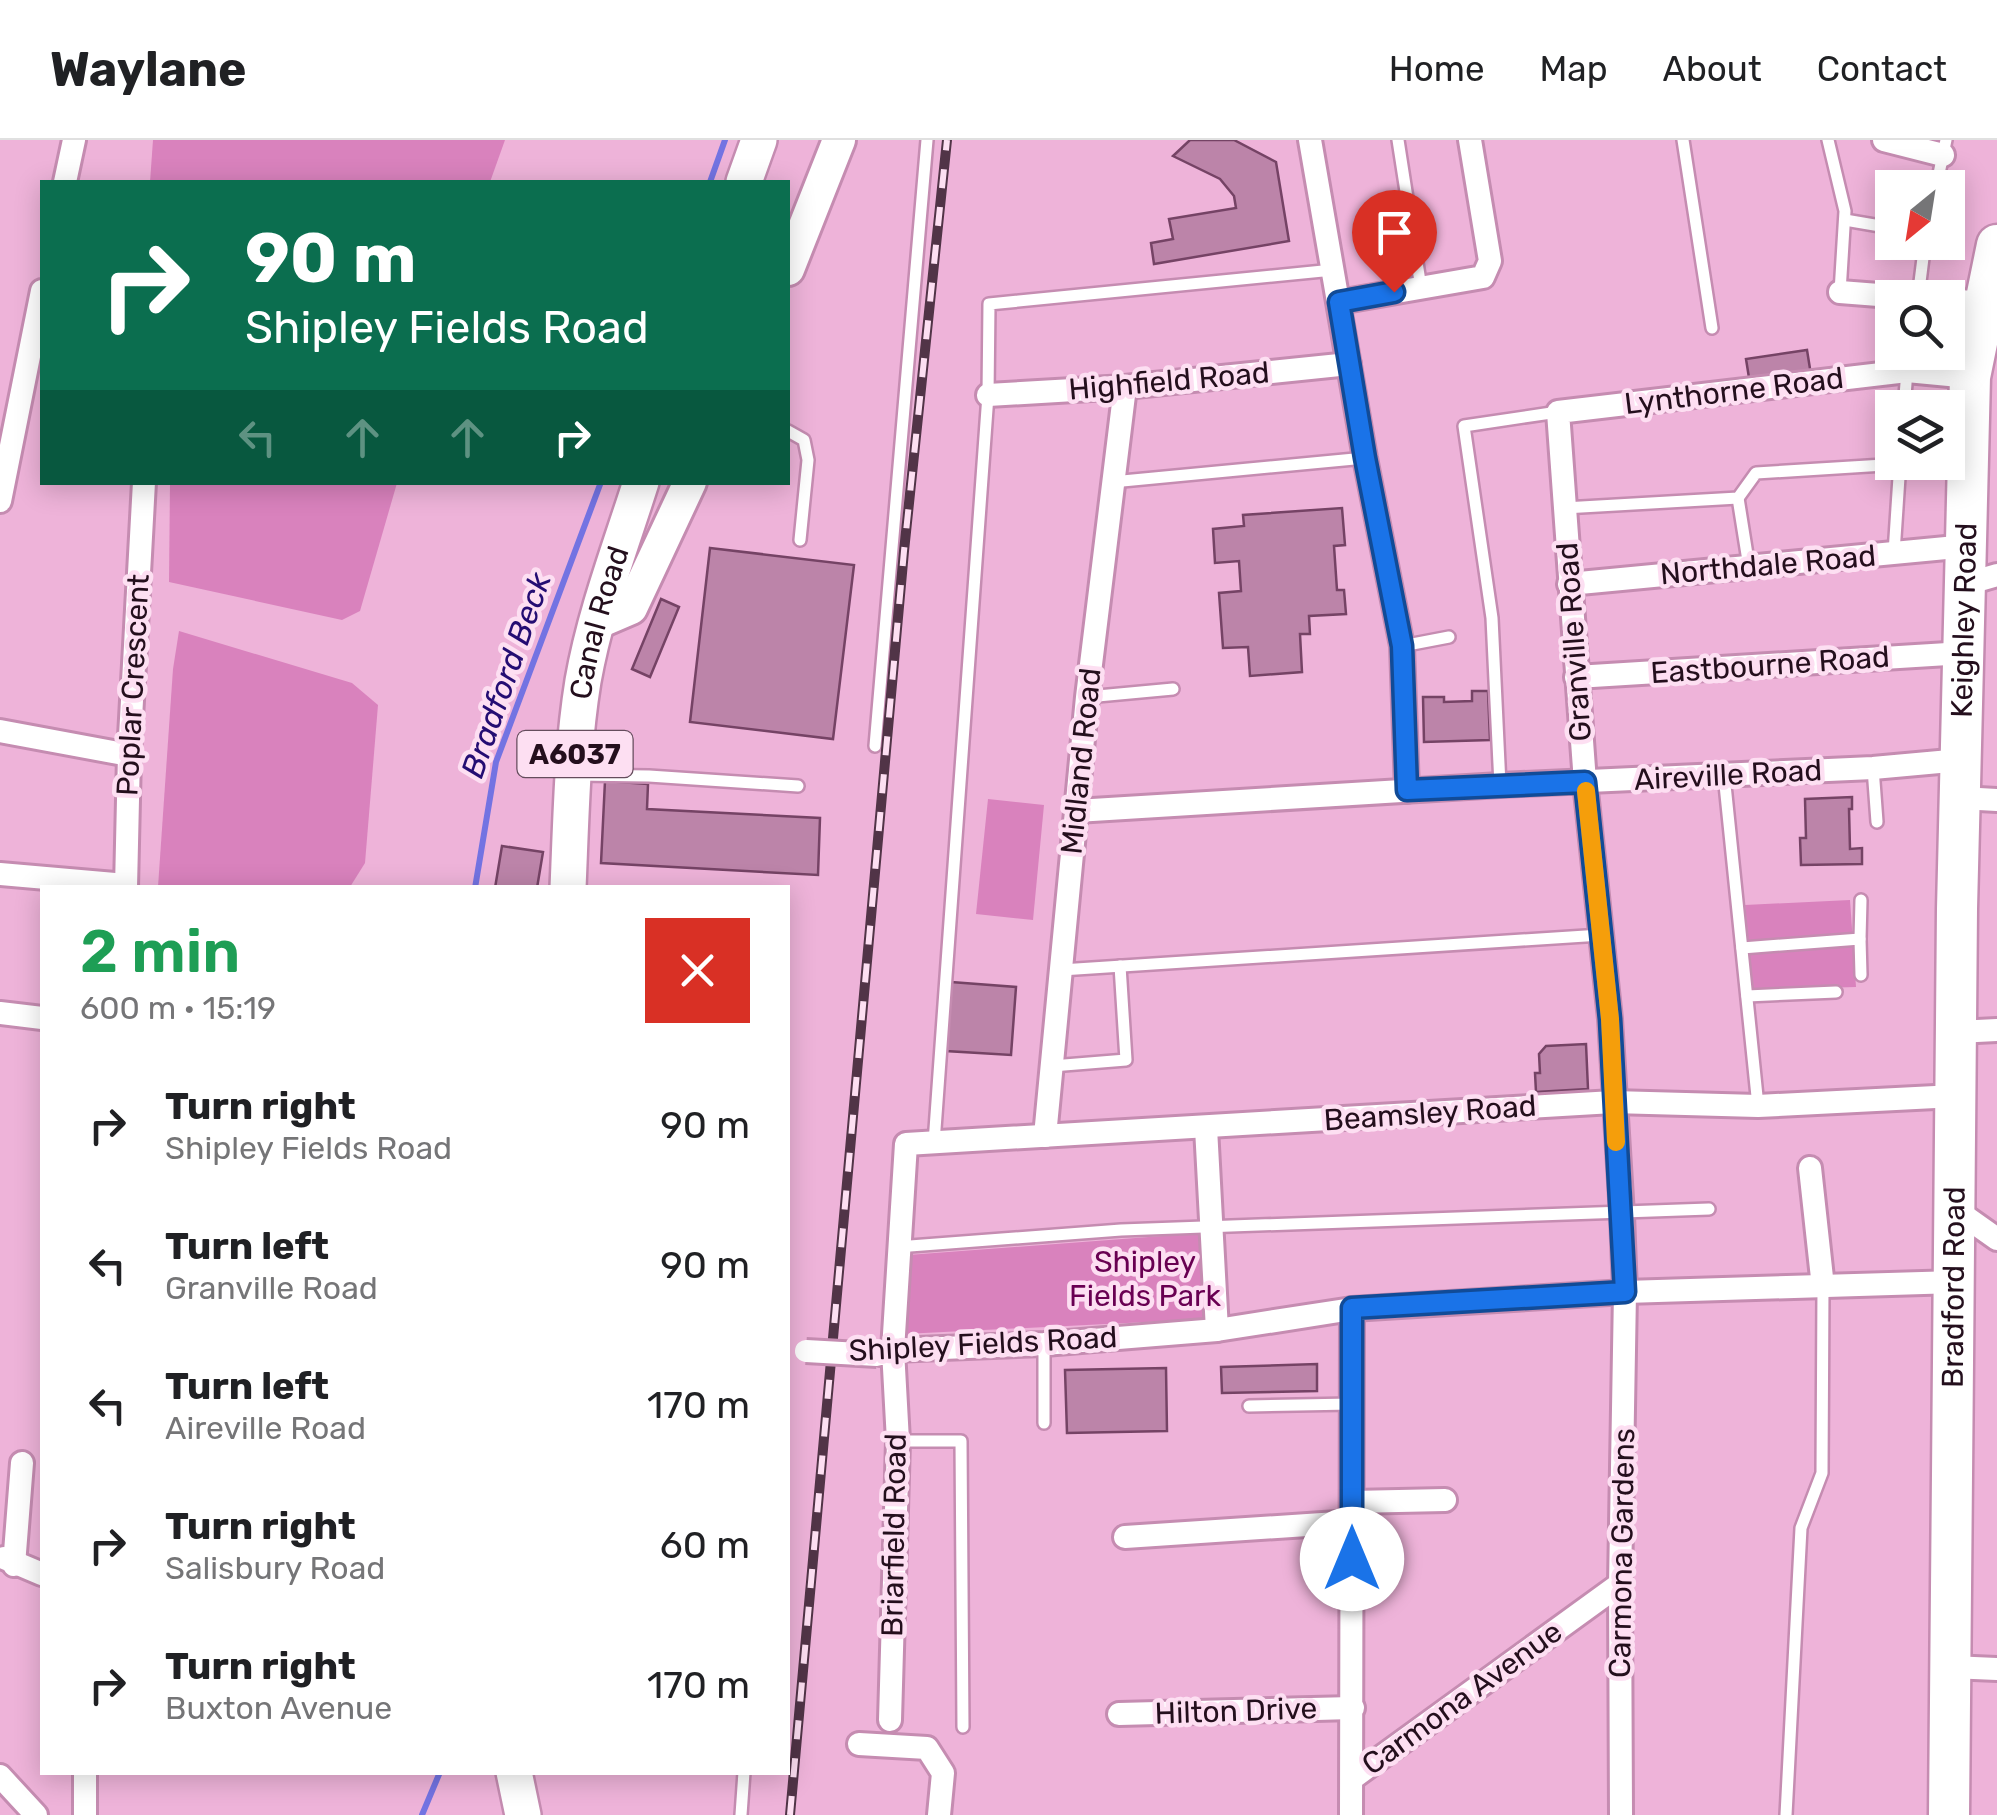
<!DOCTYPE html>
<html lang="en">
<head>
<meta charset="utf-8">
<style>
  body { margin:0; font-family:Rubik,sans-serif; background:#f2f2f2; color:#202124; height:100vh; display:flex; flex-direction:column; font-size:38px; white-space:nowrap }
  * { box-sizing:border-box; margin:0 }
  p { font-size:32px; color:#757577 }
  .icon { flex:none; width:55px; height:55px; fill:none; stroke:currentColor; stroke-width:2; stroke-linecap:round; stroke-linejoin:round }
  .map { position:relative; flex:1; overflow:hidden }
  .panel { position:absolute; left:40px; top:745px; width:750px; height:890px; display:flex; flex-direction:column; background:#fff; border-radius:0px; box-shadow:0 5px 25px #0003 }
  .panel>* { flex:none }
  .banner { position:absolute; left:40px; top:40px; width:750px; height:305px; border-radius:0px; box-shadow:0 5px 25px #0003; background:#0b6e4f; color:#fff; overflow:hidden }
  .needle { width:65px; rotate:210deg }
  .tools { position:absolute; left:1875px; top:30px; display:grid; gap:20px }
  .tools a { display:grid; place-items:center; width:90px; height:90px; border-radius:0px; background:#fff; box-shadow:0 5px 25px #0003; font-size:50px }
  .pin { position:absolute; display:grid; place-items:center; width:85px; height:85px; color:#fff; margin:-102px -42px; border-radius:50% 50% 50% 0; rotate:-45deg; box-shadow:0 0 10px #0007 }
  .pin .icon { rotate:45deg }
  .me { position:absolute; width:110px; margin:-55px; rotate:0deg; stroke-linejoin:round; filter:drop-shadow(0 0 8px #0008) }
  .turn { display:flex; align-items:center; gap:35px; height:210px; padding:0 40px; font-size:45px }
  .turn .icon { width:130px; height:130px; stroke-width:2.5 }
  .turn b { display:block; font-size:70px; line-height:85px }
  .lanes { display:flex; align-items:center; height:95px; padding:0 40px; background:#0003; justify-content:center; gap:50px; direction:ltr }
  .lanes .off { opacity:.35 }
  .round { display:grid; place-items:center; flex:none; width:105px; height:105px; border-radius:0px; background:#f2f2f2 }
  .overview { display:flex; align-items:center; justify-content:space-between; height:170px; padding:0 40px }
  h1 { font-size:60px; font-weight:600; line-height:75px; color:#1e9e55 }
  ul { padding:0; list-style:none }
  li { display:flex; align-items:center; gap:30px; height:140px; padding:0 40px }
  li div { flex:1 }
  li b { display:block; font-size:38px }
  li em { font-style:normal }
  header { display:flex; align-items:center; gap:60px; box-sizing:border-box; height:140px; padding:0 50px; background:#fff; border-bottom:2px solid #e0e0e0 }
  header strong { font-size:48px }
  nav { display:flex; gap:55px; margin-inline-start:auto; font-size:35px }
  .map>svg:first-child { display:block }
  .green { fill:#d982bd }
  .lines { fill:none; stroke-linecap:round; stroke-linejoin:round }
  .stream { stroke:#7373e2; stroke-width:6 }
  .building { fill:#bc84a9; stroke:#754365; stroke-width:2.5 }
  .lane-casing { stroke:#c58cb1; stroke-width:16 }
  .street-casing { stroke:#c58cb1; stroke-width:28 }
  .secondary-casing { stroke:#c58cb1; stroke-width:38 }
  .primary-casing { stroke:#c58cb1; stroke-width:40 }
  .highway-casing { stroke:#c58cb1; stroke-width:45 }
  .lane { stroke:#fff; stroke-width:11 }
  .street { stroke:#fff; stroke-width:22 }
  .secondary { stroke:#fff; stroke-width:32 }
  .primary { stroke:#fff; stroke-width:35 }
  .highway { stroke:#fff; stroke-width:40 }
  .rail-casing { stroke:#513447; stroke-width:10 }
  .rail { stroke:#fddff2; stroke-width:6; stroke-dasharray:19; stroke-linecap:butt }
  .street-bridge-casing { stroke:#c58cb1; stroke-width:28; stroke-linecap:butt }
  .street-bridge { stroke:#fff; stroke-width:22 }
  .route-casing { stroke:#114b97; stroke-width:25 }
  .route { stroke:#1a73e8; stroke-width:18 }
  .slow { stroke:#f59e0b; stroke-width:18 }
  .labels { text-anchor:middle; dominant-baseline:central; stroke-width:9; stroke-linejoin:round; paint-order:stroke }
  .shield { fill:#fddff2; stroke:#654d5d; stroke-width:2.5 }
  .shield-label { font-size:28px; font-weight:bold; fill:#240f1d }
  .street-label { font-size:30px; fill:#240f1d; stroke:#fddff2 }
  .park-label { font-size:30px; fill:#690052; stroke:#fddff2 }
  .water-label { font-size:32px; font-style:italic; fill:#240d73; stroke:#fddff2 }
</style>
</head>
<body>
<header>
<strong>Waylane</strong>
<nav><a>Home</a><a>Map</a><a>About</a><a>Contact</a></nav>
</header>
<div class="map">
<svg width="1997" height="1675" viewBox="0 0 1997 1675">
  <rect width="100%" height="100%" fill="#eeb3d9"/>
  <!-- green -->
  <g class="green">
    <polygon points="153,0 505,0 490,42 150,42"/>
    <polygon points="170,343 397,343 360,471 342,480 169,442"/>
    <polygon points="179,491 352,543 378,565 365,723 350,747 158,747 173,529"/>
    <polygon points="988,659 1044,665 1033,780 976,774"/>
    <polygon points="1850,760 1856,847 1753,850 1745,765"/>
    <polygon points="1202,1093 1207,1179 904,1194 908,1115"/>
  </g>
  <g class="lines">
    <!-- stream -->
    <g class="stream">
      <polyline points="710,42 725,0"/>
      <polyline points="475,748 496,622 601,342"/>
      <polyline points="422,1675 440,1632"/>
    </g>
  </g>
  <!-- building -->
  <g class="building">
    <polygon points="1190,0 1234,0 1276,22 1289,101 1154,124 1151,103 1173,99 1169,79 1236,68 1234,56 1220,39 1173,16"/>
    <polygon points="1807,210 1811,235 1750,244 1746,219"/>
    <polygon points="1342,368 1345,405 1334,406 1337,450 1344,450 1346,474 1309,476 1310,494 1300,494 1302,532 1250,536 1248,507 1223,508 1219,453 1241,451 1239,421 1215,423 1213,389 1244,386 1243,375"/>
    <polygon points="710,408 854,425 833,599 690,582"/>
    <polygon points="661,459 679,467 650,537 632,529"/>
    <polygon points="1472,551 1488,551 1490,600 1424,602 1423,557 1444,557 1444,562 1472,561"/>
    <polygon points="605,641 648,644 647,669 820,678 818,735 601,723"/>
    <polygon points="1852,657 1852,669 1849,669 1850,709 1862,708 1862,724 1801,725 1800,698 1806,698 1805,659"/>
    <polygon points="502,706 543,712 537,748 495,748"/>
    <polygon points="951,842 1016,847 1011,915 946,911"/>
    <polygon points="1586,904 1588,949 1536,952 1535,933 1540,933 1539,914 1546,906"/>
    <polygon points="1317,1224 1317,1251 1222,1253 1221,1227"/>
    <polygon points="1166,1228 1167,1291 1067,1293 1065,1230"/>
  </g>
  <g class="lines">
    <!-- lane casing -->
    <g class="lane-casing">
      <g id="lane">
        <polyline points="1398,0 1421,148"/>
        <polyline points="1683,0 1712,188"/>
        <polyline points="1828,0 1845,71 1840,152"/>
        <polyline points="1936,48 1946,0"/>
        <polyline points="1845,80 1892,88"/>
        <polyline points="1918,158 1925,102"/>
        <polyline points="1904,268 1907,231"/>
        <polyline points="788,291 804,300 808,320 800,400"/>
        <polyline points="1112,342 1365,318"/>
        <polyline points="1738,358 1749,427"/>
        <polyline points="1564,368 1738,358 1756,333 1900,324"/>
        <polyline points="1894,413 1900,322"/>
        <polyline points="1402,506 1449,497"/>
        <polyline points="1087,557 1173,549"/>
        <polyline points="875,606 927,0"/>
        <polyline points="1873,628 1877,682"/>
        <polyline points="577,635 649,636 798,646"/>
        <polyline points="1724,635 1758,966"/>
        <polyline points="1500,645 1492,478 1464,286 1558,272"/>
        <polyline points="1860,799 1861,760"/>
        <polyline points="1742,808 1860,799 1861,835"/>
        <polyline points="1061,830 1601,795"/>
        <polyline points="1747,856 1836,852"/>
        <polyline points="1052,926 1126,920 1120,826"/>
        <polyline points="934,1003 988,255 989,164 1333,130"/>
        <polyline points="897,1107 1121,1090 1709,1069"/>
        <polyline points="1044,1204 1044,1283"/>
        <polyline points="1249,1266 1352,1264"/>
        <polyline points="898,1301 961,1301 963,1587"/>
        <polyline points="741,1675 744,1632"/>
        <polyline points="1786,1675 1801,1388 1822,1333 1823,1147"/>
      </g>
    </g>
    <!-- street casing -->
    <g class="street-casing">
      <g id="street">
        <polyline points="1310,0 1365,318 1402,506 1407,651"/>
        <polyline points="1884,0 1943,15"/>
        <polyline points="65,42 74,0"/>
        <polyline points="1840,152 1917,158"/>
        <polyline points="1948,160 1983,163"/>
        <polyline points="1339,162 1483,137 1490,121 1470,0"/>
        <polyline points="988,255 1125,247 1349,224"/>
        <polyline points="0,361 42,151"/>
        <polyline points="1569,444 1967,406"/>
        <polyline points="1966,444 1997,435"/>
        <polyline points="1576,537 1964,513"/>
        <polyline points="0,591 129,615"/>
        <polyline points="1961,658 1997,660"/>
        <polyline points="1076,671 1500,645 1873,628 1961,620"/>
        <polyline points="0,734 126,745"/>
        <polyline points="126,748 129,615 144,342"/>
        <polyline points="0,873 42,878"/>
        <polyline points="1957,892 1997,890"/>
        <polyline points="1206,988 1217,1190"/>
        <polyline points="1045,996 1087,557 1125,247"/>
        <polyline points="1810,1028 1823,1147"/>
        <polyline points="1956,1070 1997,1099"/>
        <polyline points="881,1214 893,1210 1044,1204 1217,1190 1352,1169 1625,1152 1956,1142"/>
        <polyline points="1352,1362 1445,1360"/>
        <polyline points="1125,1397 1352,1382"/>
        <polyline points="4,1418 42,1434"/>
        <polyline points="14,1425 22,1323"/>
        <polyline points="1951,1527 1997,1529"/>
        <polyline points="1119,1574 1353,1568"/>
        <polyline points="890,1580 898,1301 893,1210 906,1004 1613,962 1758,966 1955,956"/>
        <polyline points="859,1604 927,1608 943,1633 939,1675"/>
        <polyline points="0,1636 36,1675"/>
        <polyline points="1354,1637 1620,1444"/>
        <polyline points="85,1675 85,1632"/>
        <polyline points="1351,1675 1352,1169"/>
        <polyline points="1621,1675 1620,1444 1625,1152 1622,1075 1610,879 1585,642 1558,272 1907,231 1970,237"/>
      </g>
    </g>
    <!-- secondary casing -->
    <g class="secondary-casing">
      <g id="secondary">
        <polyline points="788,129 839,0"/>
        <polyline points="596,483 631,468 690,342"/>
      </g>
    </g>
    <!-- primary casing -->
    <g class="primary-casing">
      <g id="primary">
        <polyline points="744,42 759,0"/>
        <path id="s1" d="M568,748C571,679 572,609 583,541C595,473 620,408 641,342"/>
        <polyline points="514,1632 523,1675"/>
      </g>
    </g>
    <!-- highway casing -->
    <g class="highway-casing">
      <g id="highway">
        <path id="s2" d="M1949,1675L1957,769L1970,237L1997,105"/>
      </g>
    </g>
    <!-- lane -->
    <use href="#lane" class="lane"/>
    <!-- street -->
    <use href="#street" class="street"/>
    <!-- secondary -->
    <use href="#secondary" class="secondary"/>
    <!-- primary -->
    <use href="#primary" class="primary"/>
    <!-- highway -->
    <use href="#highway" class="highway"/>
    <!-- rail casing -->
    <g class="rail-casing">
      <polyline id="rail" points="790,1675 904,411 947,0"/>
    </g>
    <!-- rail -->
    <use href="#rail" class="rail"/>
    <!-- street-bridge casing -->
    <g class="street-bridge-casing">
      <polyline id="street-bridge" points="806,1211 877,1215"/>
    </g>
    <!-- street-bridge -->
    <use href="#street-bridge" class="street-bridge"/>
  </g>
  <g class="lines">
    <!-- route casing -->
    <g class="route-casing">
      <polyline id="route" points="1352,1419 1352,1168 1625,1152 1610,879 1585,642 1407,650 1402,506 1365,318 1339,162 1394,152"/>
    </g>
    <!-- route -->
    <use href="#route" class="route"/>
    <!-- slow -->
    <polyline class="slow" points="1586,651 1610,879 1616,1002"/>
  </g>
  <g class="labels">
    <!-- shield labels -->
    <rect class="shield" x="517.5" y="591" width="115" height="46" rx="8"/>
    <g class="shield-label">
      <text x="575" y="614">A6037</text>
    </g>
    <!-- street labels -->
    <g class="street-label">
      <text transform="translate(1169 241) rotate(-5)">Highfield Road</text>
      <text transform="translate(1734 251) rotate(-7)">Lynthorne Road</text>
      <text transform="translate(1768 425) rotate(-5)">Northdale Road</text>
      <text stroke="none"><textPath href="#s2" startOffset="1195">Keighley Road</textPath></text>
      <text stroke="none"><textPath href="#s1" startOffset="268">Canal Road</textPath></text>
      <text transform="translate(1574 502) rotate(-94)">Granville Road</text>
      <text transform="translate(1770 525) rotate(-4)">Eastbourne Road</text>
      <text transform="translate(133 545) rotate(-87)">Poplar Crescent</text>
      <text transform="translate(1081 621) rotate(-84)">Midland Road</text>
      <text transform="translate(1728 635) rotate(-3)">Aireville Road</text>
      <text transform="translate(1430 973) rotate(-4)">Beamsley Road</text>
      <text stroke="none"><textPath href="#s2" startOffset="528">Bradford Road</textPath></text>
      <text transform="translate(983 1204) rotate(-3)">Shipley Fields Road</text>
      <text transform="translate(894 1395) rotate(-89)">Briarfield Road</text>
      <text transform="translate(1622 1413) rotate(-89)">Carmona Gardens</text>
      <text transform="translate(1462 1558) rotate(-36)">Carmona Avenue</text>
      <text transform="translate(1236 1571) rotate(-2)">Hilton Drive</text>
    </g>
    <!-- park labels -->
    <g class="park-label">
      <text x="1145" y="1122">Shipley<tspan x="1145" dy="34">Fields Park</tspan></text>
    </g>
    <!-- water labels -->
    <g class="water-label">
      <text transform="translate(506 535) rotate(-71)">Bradford Beck</text>
    </g>
  </g>
</svg>
<div class="tools">
<a><svg class="needle" viewBox="-14 -14 28 28"><path d="M0-13l5 13h-10z" fill="#e53935"/><path d="M0 13l5-13h-10z" fill="#757577"/></svg></a>
<a><svg class="icon" aria-label="search" viewBox="0 0 24 24"><circle cx="10" cy="10" r="6"/><path d="M15 15l6 6"/></svg></a>
<a><svg class="icon" aria-label="layers" viewBox="0 0 24 24"><path d="M12 4l9 5-9 5-9-5zM3 14l9 5 9-5"/></svg></a>
</div>
<div class="pin" style="left:1394px;top:152px;background:#d93025"><svg class="icon" aria-label="arrive" viewBox="0 0 24 24"><path d="M6 21V4h12l-3 4 3 4H6"/></svg></div>
<svg class="me" style="left:1352px;top:1419px" viewBox="-20 -20 40 40"><circle r="19" fill="#fff"/><path d="M0-13L10 11 0 6-10 11z" fill="#1a73e8"/></svg>
<div class="banner">
<div class="turn"><svg class="icon" aria-label="right" viewBox="0 0 24 24"><path d="M7 20v-9h11M14 6l5 5-5 5"/></svg><div><b>90 m</b>Shipley Fields Road</div></div>
<div class="lanes"><svg class="icon off" aria-label="left" viewBox="0 0 24 24"><path d="M17 20v-9H6M10 6l-5 5 5 5"/></svg><svg class="icon off" aria-label="ahead" viewBox="0 0 24 24"><path d="M12 20V5M6 11l6-6 6 6"/></svg><svg class="icon off" aria-label="ahead" viewBox="0 0 24 24"><path d="M12 20V5M6 11l6-6 6 6"/></svg><svg class="icon" aria-label="right" viewBox="0 0 24 24"><path d="M7 20v-9h11M14 6l5 5-5 5"/></svg></div>
</div>
<section class="panel">
<div class="overview"><div><h1>2 min</h1><p>600 m · 15:19</p></div><a class="round" style="background:#d93025;color:#fff"><svg class="icon" aria-label="close" viewBox="0 0 24 24"><path d="M6 6l12 12M18 6L6 18"/></svg></a></div>
<ul>
<li><svg class="icon" aria-label="right" viewBox="0 0 24 24"><path d="M7 20v-9h11M14 6l5 5-5 5"/></svg><div><b>Turn right</b><p>Shipley Fields Road</p></div><em>90 m</em></li>
<li><svg class="icon" aria-label="left" viewBox="0 0 24 24"><path d="M17 20v-9H6M10 6l-5 5 5 5"/></svg><div><b>Turn left</b><p>Granville Road</p></div><em>90 m</em></li>
<li><svg class="icon" aria-label="left" viewBox="0 0 24 24"><path d="M17 20v-9H6M10 6l-5 5 5 5"/></svg><div><b>Turn left</b><p>Aireville Road</p></div><em>170 m</em></li>
<li><svg class="icon" aria-label="right" viewBox="0 0 24 24"><path d="M7 20v-9h11M14 6l5 5-5 5"/></svg><div><b>Turn right</b><p>Salisbury Road</p></div><em>60 m</em></li>
<li><svg class="icon" aria-label="right" viewBox="0 0 24 24"><path d="M7 20v-9h11M14 6l5 5-5 5"/></svg><div><b>Turn right</b><p>Buxton Avenue</p></div><em>170 m</em></li>
</ul>
</section>
</div>
</body>
</html>
